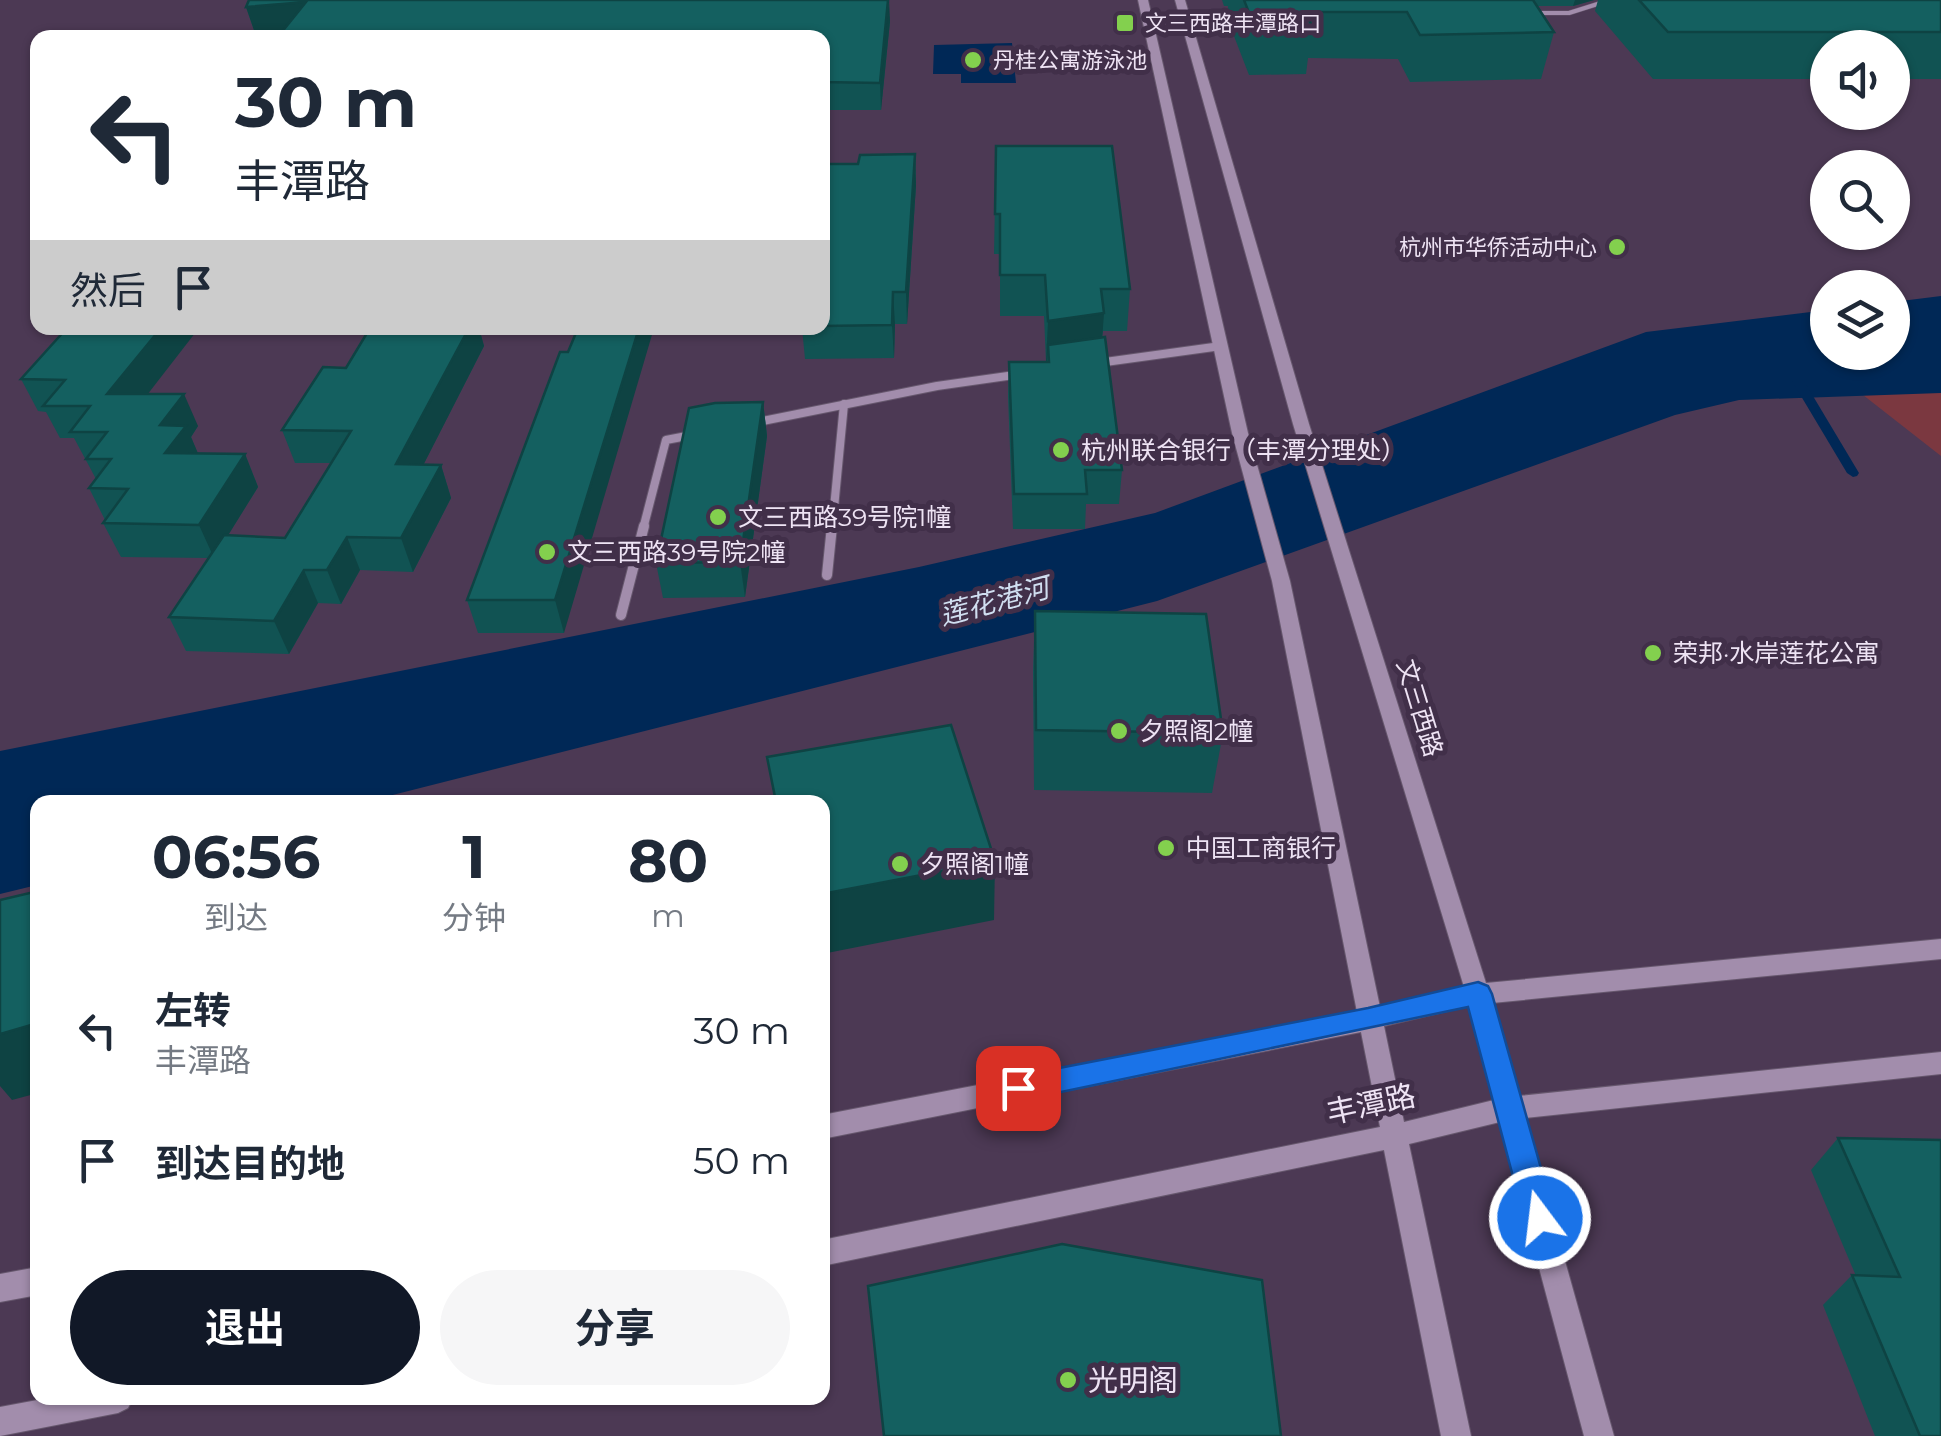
<!DOCTYPE html>
<html lang="zh">
<head>
<meta charset="utf-8">
<style>
  body { margin:0; font-family:Montserrat,"Noto Sans SC",sans-serif; background:#f6f6f7; color:#1f2937; height:100vh; display:flex; flex-direction:column; font-size:38px; white-space:nowrap }
  * { box-sizing:border-box; margin:0 }
  p { font-size:32px; color:#747a83 }
  .icon { flex:none; width:55px; height:55px; fill:none; stroke:currentColor; stroke-width:2; stroke-linecap:round; stroke-linejoin:round }
  .map { position:relative; flex:1; overflow:hidden }
  .drawer { position:absolute; left:30px; top:795px; width:800px; height:610px; display:flex; flex-direction:column; background:#fff; border-radius:20px; box-shadow:0 2px 8px #0004 }
  .drawer>* { flex:none }
  .hud { position:absolute; left:30px; top:30px; width:800px; height:305px; border-radius:20px; box-shadow:0 2px 8px #0004; background:#fff; color:#1f2937; overflow:hidden }
  .fabs { position:absolute; left:1810px; top:30px; display:grid; gap:20px }
  .fabs a { display:grid; place-items:center; width:100px; height:100px; border-radius:50%; background:#fff; box-shadow:0 2px 8px #0004; font-size:50px }
  .pin { position:absolute; display:grid; place-items:center; width:85px; height:85px; color:#fff; margin:-42px; border-radius:20px; box-shadow:0 5px 15px #0006 }
  .me { position:absolute; width:110px; margin:-55px; rotate:345deg; stroke-linejoin:round; filter:drop-shadow(0 0 8px #0008) }
  .turn { display:flex; align-items:center; gap:35px; height:210px; padding:0 40px; font-size:45px }
  .turn .icon { width:130px; height:130px; stroke-width:2.5 }
  .turn b { display:block; font-size:70px; line-height:85px }
  .then { display:flex; align-items:center; height:95px; padding:0 40px; background:#0003; gap:20px; font-size:38px }
  .eta { display:flex; justify-content:space-evenly; align-items:center; height:170px; text-align:center }
  .eta b { font-size:60px; font-weight:700; line-height:70px }
  .action { display:flex; gap:20px; margin-top:auto; padding:20px 40px }
  .action a { flex:1; height:115px; border-radius:60px; background:#111827; color:#fff; font-size:40px; font-weight:700; line-height:115px; text-align:center }
  .action a+a { background:#f6f6f7; color:#1f2937 }
  ul { padding:0; list-style:none }
  li { display:flex; align-items:center; gap:30px; height:130px; padding:0 40px }
  li div { flex:1 }
  li b { display:block; font-size:38px }
  li em { font-style:normal }
  .map>svg:first-child { display:block }
  .green { fill:#7b3840 }
  .water { fill:#002856 }
  .lines { fill:none; stroke-linecap:round; stroke-linejoin:round }
  .stream { fill:#002856; fill-rule:evenodd }
  .service-casing { stroke:#66576d; stroke-width:5 }
  .minor-far1-casing { stroke:#66576d; stroke-width:10 }
  .minor-casing { stroke:#66576d; stroke-width:12 }
  .secondary-casing { stroke:#66576d; stroke-width:2 }
  .service { stroke:#a28dac; stroke-width:4 }
  .minor-far1 { stroke:#a28dac; stroke-width:8 }
  .minor { stroke:#a28dac; stroke-width:10 }
  .secondary { fill:#a28dac; fill-rule:evenodd }
  .wall { fill:#115353 }
  .shaded-wall { fill:#0e4343 }
  .building { fill:#146060; stroke:#0e4343; stroke-width:2.5 }
  .route { fill:#1a73e8; stroke:#114b97; stroke-width:2.5 }
  .poi-dot { fill:#83d04e; stroke:#412f49; stroke-width:4 }
  .labels { text-anchor:middle; dominant-baseline:central; stroke-width:10; stroke-linejoin:round; paint-order:stroke }
  .far-poi-label { font-size:22px; fill:#eee3f4; stroke:#412f49; text-anchor:start }
  .poi-label { font-size:25px; fill:#eee3f4; stroke:#412f49; text-anchor:start }
  .street-label { font-size:25px; fill:#eee3f4; stroke:#412f49 }
  .water-label { font-size:28px; font-style:italic; fill:#d0def0; stroke:#412f49 }
  .near-street-label { font-size:30px; fill:#eee3f4; stroke:#412f49 }
  .near-poi-label { font-size:30px; fill:#eee3f4; stroke:#412f49; text-anchor:start }
</style>
</head>
<body>
<div class="map">
<svg width="1941" height="1436" viewBox="0 0 1941 1436">
  <rect width="100%" height="100%" fill="#4c3954"/>
  <!-- green -->
  <polygon class="green" points="1941,372 1941,456 1849,384"/>
  <!-- water -->
  <g class="water">
    <polygon points="1012,43 1016,83 961,83 961,74 933,74 934,45"/>
    <polygon points="1941,296 1941,393 1739,400 1675,415 1157,601 365,802 38,802 37,885 0,894 0,751 919,567 1155,513 1646,332 1827,310 1828,352 1892,352 1893,302"/>
  </g>
  <g class="lines">
    <!-- stream -->
    <polygon class="stream" points="1798,378 1804,381 1859,473 1857,476 1853,477 1847,473 1792,381"/>
    <!-- service casing -->
    <g class="service-casing">
      <g id="service">
        <polyline points="1183,12 1234,12"/>
        <polyline points="1533,13 1569,13 1610,0"/>
      </g>
    </g>
    <!-- minor-far1 casing -->
    <g class="minor-far1-casing">
      <g id="minor-far1">
        <polyline points="1098,363 1221,346"/>
        <polyline points="753,423 937,386 1021,374"/>
        <polyline points="643,529 666,440 692,435"/>
        <polyline points="832,529 844,404"/>
      </g>
    </g>
    <!-- minor casing -->
    <g class="minor-casing">
      <g id="minor">
        <polyline points="827,575 832,526"/>
        <polyline points="621,615 644,526"/>
      </g>
    </g>
    <!-- secondary casing -->
    <g class="secondary-casing">
      <g id="secondary">
        <path d="M1138,0H1148L1248,433L1290,581L1380,1007L1464,987L1293,424L1175,0H1185L1309,424L1486,983L1941,939V959L1492,1003L1518,1096L1941,1052V1074L1525,1118L1614,1436H1584L1500,1122L1409,1144L1471,1436H1441L1384,1150L822,1266V1240L1380,1127L1361,1032L822,1139V1115L1357,1012L1272,581L1232,433ZM1469,1006L1494,1100L1404,1122L1384,1026Z"/>
        <polygon points="38,1267 38,1295 0,1302 0,1274"/>
        <polygon points="48,1398 133,1398 128,1408 118,1413 0,1436 0,1407"/>
      </g>
    </g>
    <!-- service -->
    <use href="#service" class="service"/>
    <!-- minor-far1 -->
    <use href="#minor-far1" class="minor-far1"/>
    <!-- minor -->
    <use href="#minor" class="minor"/>
    <!-- secondary -->
    <use href="#secondary" class="secondary"/>
  </g>
  <!-- wall -->
  <g class="wall">
    <polygon points="1222,0 1594,0 1573,6 1537,6 1554,32 1541,79 1410,82 1398,59 1308,58 1306,74 1249,75 1227,18 1228,6 1224,6"/>
    <polygon points="1598,0 1941,0 1941,79 1892,79 1892,48 1828,48 1828,79 1653,79 1595,11"/>
    <polygon points="246,7 890,21 881,110 822,110 822,38 283,30 255,33"/>
    <polygon points="996,146 1130,289 1127,331 1103,331 1102,337 1122,470 1119,504 1086,504 1085,529 1013,529 1008,396 1009,362 1046,362 1044,316 1000,316 1000,254 994,254"/>
    <polygon points="915,154 916,185 907,324 895,324 894,358 805,359 802,328 822,328 822,164 858,164"/>
    <polygon points="67,328 148,394 198,426 191,437 198,454 245,454 258,487 228,535 285,538 331,463 295,463 282,430 346,368 370,328 479,328 484,346 423,465 441,465 451,498 413,572 360,570 341,604 318,603 289,654 186,651 169,617 209,558 121,557 103,523 105,520 89,488 96,479 88,464 74,438 60,438 46,412 38,411 21,379"/>
    <polygon points="568,352 564,633 478,633 467,600"/>
    <polygon points="763,402 767,436 745,597 663,598 656,563"/>
    <polygon points="1035,611 1223,733 1212,793 1034,790 1033,671"/>
    <polygon points="1838,1138 1941,1140 1941,1436 1875,1436 1823,1305 1852,1275 1856,1276 1811,1170"/>
  </g>
  <!-- shaded-wall -->
  <g class="shaded-wall">
    <polygon points="889,0 890,21 881,110 880,83"/>
    <polygon points="1575,0 1594,0 1573,6"/>
    <polygon points="306,2 314,28 255,33 246,7"/>
    <polygon points="915,154 916,185 907,324 906,292"/>
    <polygon points="893,292 895,324 894,358 892,325"/>
    <polygon points="1104,313 1101,355 1048,345 1047,363 1046,363 1048,321"/>
    <polygon points="161,328 199,328 123,426 107,394"/>
    <polygon points="465,328 479,328 484,346 407,497 396,464"/>
    <polygon points="639,328 654,328 564,633 555,600"/>
    <polygon points="184,394 198,426 191,437 200,458 165,453 160,425"/>
    <polygon points="763,402 767,436 745,597 740,562"/>
    <polygon points="245,454 258,487 214,558 199,525"/>
    <polygon points="441,465 451,498 413,572 401,538"/>
    <polygon points="347,537 360,570 341,604 327,570"/>
    <polygon points="304,570 318,603 289,654 274,621"/>
    <polygon points="995,861 994,920 822,954 822,894"/>
    <polygon points="38,1023 38,1093 12,1100 0,1086 0,1034"/>
  </g>
  <!-- building -->
  <g class="building">
    <polygon points="249,0 888,0 880,83 822,82 822,38 277,38 306,2 246,7"/>
    <polygon points="1244,0 1533,0 1554,32 1420,35 1407,12 1305,12 1313,28 1255,28"/>
    <polygon points="1639,0 1941,0 1941,32 1668,32"/>
    <polygon points="996,146 1112,146 1130,289 1101,289 1104,313 1048,321 1045,275 1000,275 1000,214 995,214"/>
    <polygon points="915,154 906,292 893,292 892,325 822,326 822,164 858,164 860,155"/>
    <polygon points="67,328 161,328 107,394 184,394 160,425 186,426 165,453 245,454 199,525 103,523 128,489 89,488 111,459 86,459 107,432 70,432 90,406 43,406 65,380 21,379"/>
    <polygon points="370,328 469,328 396,464 441,465 401,538 347,537 327,570 304,570 274,621 169,617 224,535 285,538 351,431 282,430 323,367 346,368"/>
    <polygon points="578,328 639,328 555,600 467,600 560,352 568,352"/>
    <polygon points="1105,337 1122,470 1085,470 1087,494 1014,494 1009,362 1049,362 1048,345"/>
    <polygon points="763,402 740,562 656,563 689,408 715,403"/>
    <polygon points="1035,611 1206,614 1223,733 1036,730"/>
    <polygon points="951,725 995,861 822,894 822,802 776,802 767,757"/>
    <polygon points="38,891 38,1023 0,1034 0,900"/>
    <polygon points="1838,1138 1941,1140 1941,1436 1920,1436 1852,1275 1900,1277"/>
    <polygon points="1062,1244 1262,1280 1281,1436 884,1436 868,1286"/>
  </g>
  <!-- route -->
  <polygon class="route" points="1478,982 1488,986 1492,994 1555,1218 1550,1228 1540,1232 1529,1228 1524,1218 1468,1007 1018,1101 1007,1097 1003,1088 1007,1080 1018,1076 1368,1008"/>
  <!-- markers -->
  <g class="poi-dot">
    <rect x="1115" y="13" width="20" height="20" rx="5"/>
    <circle cx="973" cy="60" r="10"/>
    <circle cx="1617" cy="247" r="10"/>
    <circle cx="1061" cy="450" r="10"/>
    <circle cx="718" cy="517" r="10"/>
    <circle cx="547" cy="552" r="10"/>
    <circle cx="1653" cy="653" r="10"/>
    <circle cx="1119" cy="731" r="10"/>
    <circle cx="1166" cy="848" r="10"/>
    <circle cx="900" cy="864" r="10"/>
    <circle cx="1068" cy="1380" r="10"/>
  </g>
  <g class="labels">
    <!-- far-poi labels -->
    <g class="far-poi-label">
      <text x="1145" y="23">文三西路丰潭路口</text>
      <text x="993" y="60">丹桂公寓游泳池</text>
      <text x="1597" y="247" text-anchor="end">杭州市华侨活动中心</text>
    </g>
    <!-- poi labels -->
    <g class="poi-label">
      <text x="1081" y="450">杭州联合银行（丰潭分理处）</text>
      <text x="738" y="517">文三西路39号院1幢</text>
      <text x="567" y="552">文三西路39号院2幢</text>
      <text x="1673" y="653">荣邦·水岸莲花公寓</text>
      <text x="1139" y="731">夕照阁2幢</text>
      <text x="1186" y="848">中国工商银行</text>
      <text x="920" y="864">夕照阁1幢</text>
    </g>
    <!-- street labels -->
    <g class="street-label">
      <text transform="translate(1420 708) rotate(73)">文三西路</text>
    </g>
    <!-- water labels -->
    <g class="water-label">
      <text transform="translate(994 601) rotate(-15)">莲花港河</text>
    </g>
    <!-- near-street labels -->
    <g class="near-street-label">
      <text transform="translate(1371 1104) rotate(-12)">丰潭路</text>
    </g>
    <!-- near-poi labels -->
    <g class="near-poi-label">
      <text x="1088" y="1380">光明阁</text>
    </g>
  </g>
</svg>
<div class="fabs">
<a><svg class="icon" aria-label="sound" viewBox="0 0 24 24"><path d="M4 9h4l5-4v14l-5-4H4zM17 9q2 3 0 6"/></svg></a>
<a><svg class="icon" aria-label="search" viewBox="0 0 24 24"><circle cx="10" cy="10" r="6"/><path d="M15 15l6 6"/></svg></a>
<a><svg class="icon" aria-label="layers" viewBox="0 0 24 24"><path d="M12 4l9 5-9 5-9-5zM3 14l9 5 9-5"/></svg></a>
</div>
<div class="pin" style="left:1018px;top:1088px;background:#d93025"><svg class="icon" aria-label="arrive" viewBox="0 0 24 24"><path d="M6 21V4h12l-3 4 3 4H6"/></svg></div>
<svg class="me" style="left:1540px;top:1218px" viewBox="-20 -20 40 40"><circle r="17" fill="#1a73e8" stroke="#fff" stroke-width="3"/><path d="M0-11L8 9 0 5-8 9z" fill="#fff"/></svg>
<div class="hud">
<div class="turn"><svg class="icon" aria-label="left" viewBox="0 0 24 24"><path d="M17 20v-9H6M10 6l-5 5 5 5"/></svg><div><b>30 m</b>丰潭路</div></div>
<div class="then">然后<svg class="icon" aria-label="arrive" viewBox="0 0 24 24"><path d="M6 21V4h12l-3 4 3 4H6"/></svg></div>
</div>
<section class="drawer">
<div class="eta">
<div><b>06:56</b><p>到达</p></div>
<div><b>1</b><p>分钟</p></div>
<div><b>80</b><p>m</p></div>
</div>
<ul>
<li><svg class="icon" aria-label="left" viewBox="0 0 24 24"><path d="M17 20v-9H6M10 6l-5 5 5 5"/></svg><div><b>左转</b><p>丰潭路</p></div><em>30 m</em></li>
<li><svg class="icon" aria-label="arrive" viewBox="0 0 24 24"><path d="M6 21V4h12l-3 4 3 4H6"/></svg><div><b>到达目的地</b></div><em>50 m</em></li>
</ul>
<div class="action"><a>退出</a><a>分享</a></div>
</section>
</div>
</body>
</html>
